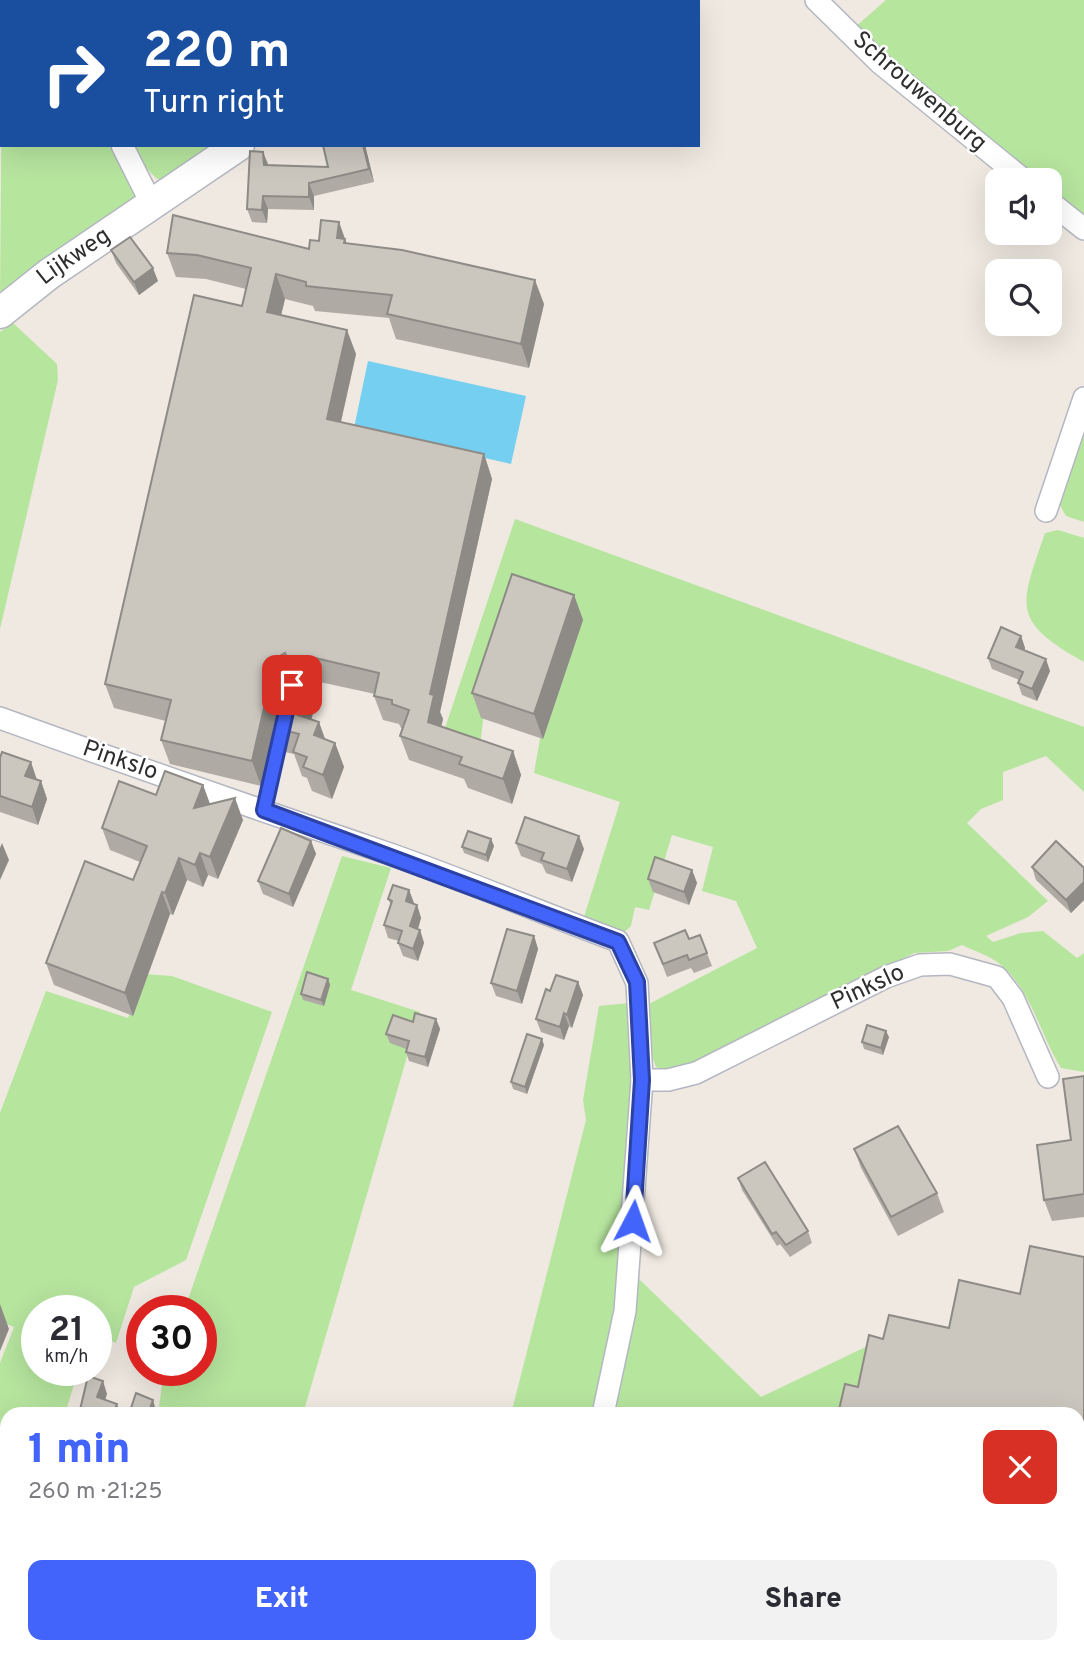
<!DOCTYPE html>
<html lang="en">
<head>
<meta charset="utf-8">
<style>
  body { margin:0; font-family:Overpass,sans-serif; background:#f2f2f3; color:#2b2b33; height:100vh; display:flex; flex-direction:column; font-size:26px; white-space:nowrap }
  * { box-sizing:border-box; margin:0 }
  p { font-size:23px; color:#7c7c81 }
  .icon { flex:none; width:38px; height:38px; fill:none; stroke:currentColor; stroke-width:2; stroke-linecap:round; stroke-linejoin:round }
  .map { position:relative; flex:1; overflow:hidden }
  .panel { position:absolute; left:0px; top:1407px; width:1085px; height:247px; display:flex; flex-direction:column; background:#fff; border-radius:21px 21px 0 0; box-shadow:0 7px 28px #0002 }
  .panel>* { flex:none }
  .hud { position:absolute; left:0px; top:0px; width:700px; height:147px; box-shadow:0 7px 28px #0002; background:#1a4fa0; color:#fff; overflow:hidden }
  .fabs { position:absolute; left:985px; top:168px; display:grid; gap:14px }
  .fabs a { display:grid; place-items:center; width:77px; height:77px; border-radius:14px; background:#fff; box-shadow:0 7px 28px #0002; font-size:35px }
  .speed { position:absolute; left:21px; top:1295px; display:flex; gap:14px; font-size:35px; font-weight:700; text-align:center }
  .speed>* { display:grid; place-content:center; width:91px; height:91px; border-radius:50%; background:#fff; box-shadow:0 7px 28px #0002; line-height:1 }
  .speed small { font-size:18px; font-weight:400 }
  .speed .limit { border:10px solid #d22; background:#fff; color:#111 }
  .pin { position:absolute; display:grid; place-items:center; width:60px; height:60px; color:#fff; margin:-30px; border-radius:14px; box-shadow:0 4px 10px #0006 }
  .me { position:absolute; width:77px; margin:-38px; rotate:4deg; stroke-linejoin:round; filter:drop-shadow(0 0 5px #0008) }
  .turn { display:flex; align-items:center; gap:24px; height:147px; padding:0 28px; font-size:32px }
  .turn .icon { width:91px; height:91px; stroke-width:2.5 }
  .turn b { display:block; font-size:49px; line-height:60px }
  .round { display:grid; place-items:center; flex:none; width:74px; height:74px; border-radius:14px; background:#f2f2f3 }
  .head { display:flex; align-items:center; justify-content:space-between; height:119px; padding:0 28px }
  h1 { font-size:42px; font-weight:800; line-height:52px; color:#4264fb }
  .primary-button { display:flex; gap:14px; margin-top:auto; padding:14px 28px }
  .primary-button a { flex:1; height:80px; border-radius:14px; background:#4264fb; color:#fff; font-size:28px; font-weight:800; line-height:80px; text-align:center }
  .primary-button a+a { background:#f2f2f3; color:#2b2b33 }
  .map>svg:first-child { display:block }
  .green { fill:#b6e59e }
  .water { fill:#75cff0 }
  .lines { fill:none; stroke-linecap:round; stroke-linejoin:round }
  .lane-casing { stroke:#b4b7c1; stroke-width:14 }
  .street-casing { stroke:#b4b7c1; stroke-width:24 }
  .secondary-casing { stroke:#b4b7c1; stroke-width:33 }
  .lane { stroke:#fff; stroke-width:10 }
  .street { stroke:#fff; stroke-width:21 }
  .secondary { stroke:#fff; stroke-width:30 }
  .wall { fill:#afaba4 }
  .shaded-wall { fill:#8e8b86 }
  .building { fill:#cbc7bf; stroke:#8e8b86; stroke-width:2 }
  .route-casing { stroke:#2b41a3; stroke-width:18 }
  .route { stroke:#4264fb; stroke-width:12 }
  .labels { text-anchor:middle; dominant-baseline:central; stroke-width:5; stroke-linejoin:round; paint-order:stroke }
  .street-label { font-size:24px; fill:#2e2e2e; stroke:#fff }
</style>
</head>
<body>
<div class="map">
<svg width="1084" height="1653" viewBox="0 0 1084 1653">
  <rect width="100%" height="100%" fill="#efe9e1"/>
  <!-- green -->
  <g class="green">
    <polygon points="58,0 349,0 349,2 59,2"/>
    <polygon points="886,0 1084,0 1084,225 1050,198 1050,180 1029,180 853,29"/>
    <polygon points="2,53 2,145 112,145 135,190 132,206 0,302"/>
    <polygon points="135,145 221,145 171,179 157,179 146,168"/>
    <polygon points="13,323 57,364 58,380 0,629 0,332"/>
    <polygon points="1084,424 1084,522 1066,516 1057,500"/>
    <path d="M515,519L1084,727V792L1046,756L1003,772V800L981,809L967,823L1048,901L1028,917L986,936L993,942L1021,933L1043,931L1077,958L1084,953V1072L1061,1068C1041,1036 1031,990 1001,965C991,956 974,951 962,945L948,951L914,953L709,1060L674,1075L656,1067L650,1051L645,1006L757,948L736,901L702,891L713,847L672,835L649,910L635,907L631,926L619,937L583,920L620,802L534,773L541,733L484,712L480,747L442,737Z"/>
    <path d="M1058,530L1084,538V662C1010,621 1020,606 1045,533Z"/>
    <polygon points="342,856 391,868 351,990 420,1012 303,1414 158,1414 164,1370 201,1370 201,1311 184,1311"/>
    <polygon points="144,974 172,976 272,1012 186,1260 134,1287 116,1343 96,1333 96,1311 37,1311 37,1370 69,1370 76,1378 65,1414 7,1414 7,1647 448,1647 446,1653 0,1653 0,1363 14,1327 0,1321 0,1113 46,991 128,1018"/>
    <polygon points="629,1003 632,1029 631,1197 619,1331 597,1414 511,1414 586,1120 583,1100 599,1006"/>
    <polygon points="639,1279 761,1397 876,1342 859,1414 611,1414"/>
    <polygon points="449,1647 559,1647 557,1653 469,1653"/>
  </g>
  <!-- water -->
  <polygon class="water" points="368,361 526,396 511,464 354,428"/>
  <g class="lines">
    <!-- lane casing -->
    <g class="lane-casing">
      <polyline id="lane" points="264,810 283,725"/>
    </g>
    <!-- street casing -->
    <g class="street-casing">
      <g id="street">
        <polyline points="49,0 50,2"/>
        <polyline points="816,0 880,63 1024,180"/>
        <polyline points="122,145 151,203"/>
        <polyline points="1050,202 1084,229"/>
        <polyline points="1046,511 1084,398"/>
        <path d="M0,718C130,765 260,810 390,854C467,881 542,913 618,941L637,983L642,1080L625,1311L603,1414"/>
        <polyline points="642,1080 668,1080 696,1073 886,977 920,965 950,964 997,977 1013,998 1048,1077"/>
      </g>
    </g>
    <!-- secondary casing -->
    <g class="secondary-casing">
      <g id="secondary">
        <polyline points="461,2 463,0"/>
        <path id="s1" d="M0,313L49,274L239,145"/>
      </g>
    </g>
    <!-- lane -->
    <use href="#lane" class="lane"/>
    <!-- street -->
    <use href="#street" class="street"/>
    <!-- secondary -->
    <use href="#secondary" class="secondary"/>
  </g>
  <!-- wall -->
  <g class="wall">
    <polygon points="323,145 365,145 374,182 314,196 314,210 268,209 267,223 252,222 247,209 268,165 328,167"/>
    <polygon points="339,222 347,244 544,304 529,368 396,339 389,318 315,311 313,306 285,299 281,315 356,354 341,422 484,454 492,479 440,712 443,719 441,726 513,751 521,775 512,804 468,788 464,779 409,760 400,736 402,728 401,728 399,724 383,720 374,696 375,694 320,682 311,719 325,739 335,743 344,767 332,799 312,791 307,778 302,776 294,754 285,752 276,728 286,682 283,683 261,786 170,764 161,740 166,721 114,708 105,684 242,306 246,289 206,279 176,277 167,253 309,249"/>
    <polygon points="111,250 158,281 139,295 116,263"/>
    <polygon points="574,595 583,620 543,739 481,718 472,693"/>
    <polygon points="1021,636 1025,648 1024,650 1050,671 1037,701 1022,695 1018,683 1019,680 992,669 988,658"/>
    <polygon points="0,758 37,780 41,781 47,799 38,825 0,812"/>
    <polygon points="203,785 210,804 243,820 218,879 208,875 203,887 187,880 173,915 170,914 133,1016 54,985 46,963 133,880 140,862 110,850 102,828 156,795"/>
    <polygon points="491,839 494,846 488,862 464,853 462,847"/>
    <polygon points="311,841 316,854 293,907 263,894 258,881"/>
    <polygon points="516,843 584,849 572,882 546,873 542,864 521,856"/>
    <polygon points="1032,867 1084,868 1084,900 1071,913 1036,880"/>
    <polygon points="692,870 697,883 689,905 653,892 648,879"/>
    <polygon points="409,890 414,904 417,905 421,918 418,929 420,930 424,943 418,961 403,956 398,943 399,941 388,938 384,925 391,905 388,899"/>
    <polygon points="700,935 712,966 694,973 691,968 667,977 654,943 689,939"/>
    <polygon points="534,936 538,949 522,1004 496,996 491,983"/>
    <polygon points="328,979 330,985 324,1006 303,1000 301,994"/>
    <polygon points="578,982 583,995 572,1028 569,1026 564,1040 541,1032 536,1019 550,991"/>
    <polygon points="436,1019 440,1029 428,1067 409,1061 406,1052 406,1049 390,1043 386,1034 413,1022"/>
    <polygon points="889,1037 883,1055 864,1049 862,1042"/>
    <polygon points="544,1045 527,1094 513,1089 511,1082"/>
    <polygon points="1084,1076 1084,1217 1052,1221 1044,1200 1071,1140"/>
    <polygon points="854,1149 937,1193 944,1212 898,1236 861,1168"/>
    <polygon points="738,1178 808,1231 812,1243 790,1257 780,1244 777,1246 742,1190"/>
    <polygon points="1084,1257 1084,1653 785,1653 787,1647 1078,1647 1078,1414 858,1387 883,1339 949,1328 1020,1294"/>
  </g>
  <!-- shaded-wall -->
  <g class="shaded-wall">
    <polygon points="363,145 365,145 374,182 369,169"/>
    <polygon points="263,152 268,164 269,178 264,165"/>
    <polygon points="309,183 314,196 314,210 309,197"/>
    <polygon points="263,196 268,209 267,223 262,210"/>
    <polygon points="339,222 353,263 337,238"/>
    <polygon points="153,268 158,281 139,295 134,282"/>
    <polygon points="276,274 285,299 276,336 267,312"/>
    <polygon points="535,280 544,304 529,368 521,344"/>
    <polygon points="347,330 356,354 336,443 327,419"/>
    <polygon points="484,454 492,479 440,712 443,719 437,746 428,722 430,694"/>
    <polygon points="574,595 583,620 543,739 534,714"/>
    <polygon points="1021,636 1025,648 1021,659 1016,647"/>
    <polygon points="311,657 320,682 307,739 298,715"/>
    <polygon points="275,659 283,683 261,786 252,761"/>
    <polygon points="1046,659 1050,671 1037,701 1032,689"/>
    <polygon points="319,722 328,747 314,735"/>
    <polygon points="335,743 344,767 332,799 323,775"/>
    <polygon points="513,751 521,775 512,804 503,779"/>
    <polygon points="31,762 37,780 25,776"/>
    <polygon points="41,781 47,799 38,825 32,807"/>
    <polygon points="203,785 211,807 194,808"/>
    <polygon points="235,798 243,820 218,879 210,857"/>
    <polygon points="579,836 584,849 572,882 567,869"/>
    <polygon points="491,839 494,846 488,862 486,855"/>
    <polygon points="311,841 316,854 293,907 289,894"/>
    <polygon points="2,843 9,860 0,880 0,848"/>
    <polygon points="200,853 208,875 203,887 195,865"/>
    <polygon points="179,858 187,880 173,915 165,893"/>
    <polygon points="692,870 697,883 689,905 684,892"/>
    <polygon points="1084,882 1084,900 1071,913 1066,900"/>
    <polygon points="409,890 414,903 410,914 406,901"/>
    <polygon points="162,892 170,914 133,1016 125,993"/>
    <polygon points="417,905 421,918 415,939 410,926"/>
    <polygon points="420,930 424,943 418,961 413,949"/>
    <polygon points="534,936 538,949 522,1004 517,991"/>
    <polygon points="328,979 330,985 324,1006 321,1000"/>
    <polygon points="578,982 583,995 572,1028 567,1015"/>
    <polygon points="564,1013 569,1026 564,1040 560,1027"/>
    <polygon points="436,1019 440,1029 428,1067 425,1057"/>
    <polygon points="886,1031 889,1037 883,1055 881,1048"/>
    <polygon points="542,1039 544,1045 527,1094 525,1087"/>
    <polygon points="0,1304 9,1329 0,1351"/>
    <polygon points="103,1381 107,1394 102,1410 97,1397"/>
    <polygon points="153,1400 157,1414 148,1414"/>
    <polygon points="117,1404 120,1414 113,1414"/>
    <polygon points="715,1647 722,1647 721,1653 714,1653"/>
    <polygon points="1044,1647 1055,1647 1057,1653 1043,1653"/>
  </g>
  <!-- building -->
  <g class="building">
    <polygon points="323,145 363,145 369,169 309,183 309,197 263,196 262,210 247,209 250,151 263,152 264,165 328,167"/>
    <polygon points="173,215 309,249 310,240 319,241 321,220 339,222 337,238 345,239 344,243 402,250 535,280 521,344 387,314 392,295 306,286 306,282 276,274 267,312 347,330 327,419 484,454 430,694 434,695 428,722 513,751 503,779 459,764 462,757 400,736 409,710 392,704 392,700 374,696 379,673 311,657 298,715 319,722 314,735 335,743 323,775 303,767 307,757 293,752 299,734 276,728 290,663 285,653 275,659 252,761 161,740 171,700 105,684 194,295 242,306 251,268 197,255 167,253"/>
    <polygon points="130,237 153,268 134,282 111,250"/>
    <polygon points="512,574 574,595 534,714 472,693"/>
    <polygon points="1001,627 1021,636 1016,647 1046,659 1032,689 1018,683 1023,672 988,658"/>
    <polygon points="2,752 31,762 25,776 41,781 32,807 0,796 0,758"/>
    <polygon points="165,771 203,785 194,808 235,798 210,857 200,853 195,865 179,858 165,893 162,892 125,993 46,963 85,861 133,880 147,846 102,828 119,781 156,795"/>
    <polygon points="525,817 579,836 567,869 541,860 544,853 516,843"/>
    <polygon points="281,828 311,841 289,894 258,881"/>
    <polygon points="468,831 491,839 486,855 462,847"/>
    <polygon points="1056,841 1084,868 1084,882 1066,900 1032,867"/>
    <polygon points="655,857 692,870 684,892 648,879"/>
    <polygon points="393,885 409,890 406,901 417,905 410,926 420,930 413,949 398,943 402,931 384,925 392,901 388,899"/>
    <polygon points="507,929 534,936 517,991 491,983"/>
    <polygon points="685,930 689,939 700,935 707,953 689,960 687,955 663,964 654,943"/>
    <polygon points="307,972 328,979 321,1000 301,994"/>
    <polygon points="556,975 578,982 567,1015 564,1013 560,1027 536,1019 546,989 550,991"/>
    <polygon points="415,1013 436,1019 425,1057 406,1052 409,1041 386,1034 393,1015 413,1022"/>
    <polygon points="867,1025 886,1031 881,1048 862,1042"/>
    <polygon points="527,1034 542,1039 525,1087 511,1082"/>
    <polygon points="1084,1076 1084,1194 1044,1200 1037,1145 1071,1140 1063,1079"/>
    <polygon points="898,1126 937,1193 891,1217 854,1149"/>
    <polygon points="765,1162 808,1231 786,1245 776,1232 772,1234 738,1178"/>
    <polygon points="1030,1246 1084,1257 1084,1635 1078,1634 1078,1414 838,1414 845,1384 858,1387 869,1335 883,1339 889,1315 949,1328 959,1280 1020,1294"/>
    <polygon points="88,1376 103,1381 97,1397 117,1404 113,1414 79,1414"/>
    <polygon points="136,1393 153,1400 148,1414 129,1414"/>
    <polygon points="657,1647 715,1647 714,1653 656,1653"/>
    <polygon points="787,1647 1044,1647 1043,1653 921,1653 898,1648 897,1653 785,1653"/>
    <polygon points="555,1648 585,1653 554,1653"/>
  </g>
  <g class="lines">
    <!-- route casing -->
    <g class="route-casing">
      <polyline id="route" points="292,685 264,810 618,942 637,982 642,1080 633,1221"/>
    </g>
    <!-- route -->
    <use href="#route" class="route"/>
  </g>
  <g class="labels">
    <!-- street labels -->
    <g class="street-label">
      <text transform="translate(919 92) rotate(41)">Schrouwenburg</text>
      <text stroke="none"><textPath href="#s1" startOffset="93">Lijkweg</textPath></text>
      <text transform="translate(120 761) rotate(19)">Pinkslo</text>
      <text transform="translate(868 988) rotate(-25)">Pinkslo</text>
    </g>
  </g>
</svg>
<div class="fabs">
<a><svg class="icon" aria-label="sound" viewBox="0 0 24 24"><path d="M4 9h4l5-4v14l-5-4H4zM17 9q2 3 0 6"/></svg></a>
<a><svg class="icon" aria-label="search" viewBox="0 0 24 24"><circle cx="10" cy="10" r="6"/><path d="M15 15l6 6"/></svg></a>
</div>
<div class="speed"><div>21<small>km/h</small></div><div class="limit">30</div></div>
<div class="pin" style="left:292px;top:685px;background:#d93025"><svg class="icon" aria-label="arrive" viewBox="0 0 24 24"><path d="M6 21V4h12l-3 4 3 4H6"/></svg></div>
<svg class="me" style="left:633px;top:1221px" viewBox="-20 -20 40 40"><path d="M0-17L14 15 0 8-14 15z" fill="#4264fb" stroke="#fff" stroke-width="4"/></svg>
<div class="hud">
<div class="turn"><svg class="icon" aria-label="right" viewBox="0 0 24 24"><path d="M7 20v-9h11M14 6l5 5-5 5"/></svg><div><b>220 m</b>Turn right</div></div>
</div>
<section class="panel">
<div class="head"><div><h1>1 min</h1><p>260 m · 21:25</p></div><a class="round" style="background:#d93025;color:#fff"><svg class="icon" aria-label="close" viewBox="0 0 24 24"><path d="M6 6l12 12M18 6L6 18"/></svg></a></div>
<div class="primary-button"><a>Exit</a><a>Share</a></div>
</section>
</div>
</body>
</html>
